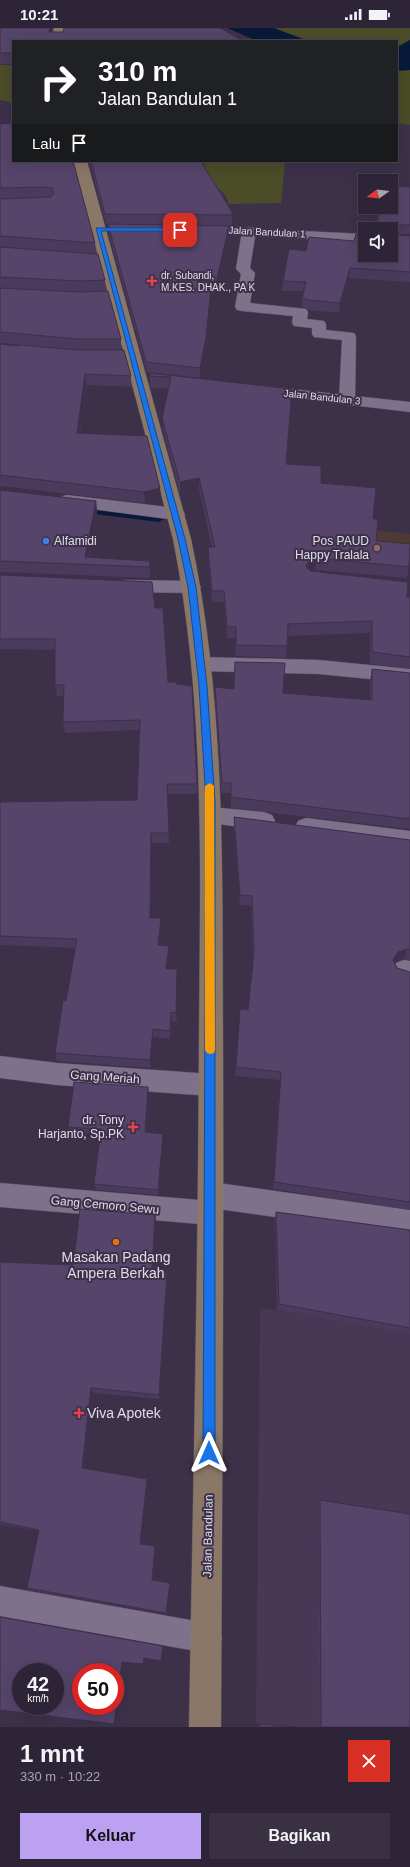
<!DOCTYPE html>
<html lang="id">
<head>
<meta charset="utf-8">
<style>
  body { margin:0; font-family:Helvetica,sans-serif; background:#393142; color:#f1f3f6; height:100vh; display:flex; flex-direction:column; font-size:15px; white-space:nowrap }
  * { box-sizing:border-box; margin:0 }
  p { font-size:13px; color:#a7a5ad }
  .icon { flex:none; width:22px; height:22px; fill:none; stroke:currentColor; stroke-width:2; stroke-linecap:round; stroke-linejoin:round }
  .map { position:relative; height:1699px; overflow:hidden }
  .panel { display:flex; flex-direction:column; background:#2d2537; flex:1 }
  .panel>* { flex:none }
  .hud { position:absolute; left:12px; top:12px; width:386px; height:122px; border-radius:0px; box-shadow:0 4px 16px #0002,0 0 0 1px #484252; background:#202124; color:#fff; overflow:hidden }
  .needle { width:26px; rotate:255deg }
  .controls { position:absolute; left:358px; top:146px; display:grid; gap:8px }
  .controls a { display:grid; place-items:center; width:40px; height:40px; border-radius:0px; background:#2d2537; box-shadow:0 4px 16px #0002,0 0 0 1px #484252; font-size:20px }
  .speed { position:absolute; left:12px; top:1635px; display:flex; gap:8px; font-size:20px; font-weight:700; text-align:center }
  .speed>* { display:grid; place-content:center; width:52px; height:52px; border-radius:50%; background:#2d2537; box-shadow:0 4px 16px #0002,0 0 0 1px #484252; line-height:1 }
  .speed small { font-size:10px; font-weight:400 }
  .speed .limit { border:6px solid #d22; background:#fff; color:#111 }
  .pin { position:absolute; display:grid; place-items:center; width:34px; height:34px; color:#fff; margin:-17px; border-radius:8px; box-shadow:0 2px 6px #0006 }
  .me { position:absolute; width:44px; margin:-22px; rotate:0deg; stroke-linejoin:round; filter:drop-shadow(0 0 3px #0008) }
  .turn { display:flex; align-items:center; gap:14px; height:84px; padding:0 20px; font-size:18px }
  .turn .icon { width:52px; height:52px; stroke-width:2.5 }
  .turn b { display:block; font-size:28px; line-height:34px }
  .then { display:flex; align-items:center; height:38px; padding:0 20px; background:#0003; gap:8px; font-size:15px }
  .round { display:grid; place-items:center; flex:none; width:42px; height:42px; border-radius:0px; background:#393142 }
  .summary { display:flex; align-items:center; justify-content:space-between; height:68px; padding:0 20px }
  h1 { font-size:24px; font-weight:700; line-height:30px }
  .cta { display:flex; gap:8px; margin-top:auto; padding:8px 20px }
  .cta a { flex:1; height:46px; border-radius:0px; background:#bca0f2; color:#111; font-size:16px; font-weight:700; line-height:46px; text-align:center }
  .cta a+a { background:#393142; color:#f1f3f6 }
  .status { display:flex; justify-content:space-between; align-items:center; height:28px; padding:0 20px; background:#2d2537; direction:ltr }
  .status svg { height:11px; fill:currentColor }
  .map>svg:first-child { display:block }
  .built { fill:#473956 }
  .education { fill:#4e3935 }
  .green { fill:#4b4d28 }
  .water { fill:#091939 }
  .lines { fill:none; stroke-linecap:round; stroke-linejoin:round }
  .stream { fill:#091939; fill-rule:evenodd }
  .lane-casing { stroke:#584f63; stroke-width:1 }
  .street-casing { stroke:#584f63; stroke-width:1 }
  .secondary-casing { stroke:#584f63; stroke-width:1 }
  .lane { fill:#7d718b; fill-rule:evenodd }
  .street { fill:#7d718b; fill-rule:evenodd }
  .secondary { fill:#8b7768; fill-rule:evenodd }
  .wall { fill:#4a3a5b }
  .shaded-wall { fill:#3c304a }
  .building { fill:#56446a; stroke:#3c304a; fill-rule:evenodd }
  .route { fill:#1a73e8; stroke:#114b97 }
  .slow { fill:#f59e0b }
  .health-dot { fill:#e0444e; stroke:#3c3149; stroke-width:1.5 }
  .shop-dot { fill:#3f7fe0; stroke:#3c3149; stroke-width:1.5 }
  .education-dot { fill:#8d6e63; stroke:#3c3149; stroke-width:1.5 }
  .food-dot { fill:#e8710a; stroke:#3c3149; stroke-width:1.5 }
  .labels { text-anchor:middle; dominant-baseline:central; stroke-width:4; stroke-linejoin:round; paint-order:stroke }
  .far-street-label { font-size:10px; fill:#e1dae9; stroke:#3c3149 }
  .far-poi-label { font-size:10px; fill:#e1dae9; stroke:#3c3149; text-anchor:start }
  .poi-label { font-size:12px; fill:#e1dae9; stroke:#3c3149; text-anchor:end }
  .street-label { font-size:12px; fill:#e1dae9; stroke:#3c3149 }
  .near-poi-label { font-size:14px; fill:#e1dae9; stroke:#3c3149 }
</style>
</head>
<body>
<div class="status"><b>10:21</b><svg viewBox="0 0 49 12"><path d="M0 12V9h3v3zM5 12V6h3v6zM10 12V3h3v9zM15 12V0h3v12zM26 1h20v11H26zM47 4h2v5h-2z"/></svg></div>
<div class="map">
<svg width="410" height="1699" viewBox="0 0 410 1699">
  <rect width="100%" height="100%" fill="#3c3149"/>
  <!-- built -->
  <polygon class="built" points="260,1280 410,1303 410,1699 304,1699 256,1695"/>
  <!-- education -->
  <polygon class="education" points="346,499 410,506 410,539 344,533"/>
  <!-- green -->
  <g class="green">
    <polygon points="274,0 410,0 410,12 397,19 397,13 308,13"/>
    <polygon points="0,37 13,37 13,75 0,72"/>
    <polygon points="410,42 410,97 397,95 397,43"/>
    <polygon points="204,133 285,133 281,175 229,176 226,168 205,147"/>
  </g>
  <!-- water -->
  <g class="water">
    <polygon points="227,0 274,0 308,13 257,13"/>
    <polygon points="410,12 410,42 397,43 397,19"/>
  </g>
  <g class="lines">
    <!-- stream -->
    <polygon class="stream" points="81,479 159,488 164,491 159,494 78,484 76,482"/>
    <!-- lane casing -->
    <g class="lane-casing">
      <g id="lane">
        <polygon points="249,199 254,200 256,203 250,240 255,245 250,275 306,281 308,284 307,291 324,293 326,296 326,302 354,305 356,308 355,372 352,375 347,377 342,375 339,372 342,312 314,309 312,306 312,300 294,298 292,295 293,288 242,283 237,282 235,279 241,246 236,241 242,203 244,200"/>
        <polygon points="124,552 192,553 198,555 201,559 198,563 192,565 124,564 118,562 115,558 118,554"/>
        <polygon points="201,629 319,632 410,641 410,655 319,646 201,643 194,641 192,636 194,631"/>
        <polygon points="0,1028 57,1035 211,1046 219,1049 223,1057 219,1065 211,1068 57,1057 0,1050"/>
        <polygon points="0,1155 211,1173 220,1176 223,1185 220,1194 211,1197 0,1179"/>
        <polygon points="0,1558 207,1595 218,1599 222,1610 218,1621 207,1625 0,1588"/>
      </g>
    </g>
    <!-- street casing -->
    <g class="street-casing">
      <g id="street">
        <polygon points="199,198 365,206 365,214 194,205 192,202 194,199"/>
        <polygon points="263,358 410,374 410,384 257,366 255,363 257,360"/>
        <polygon points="67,467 176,480 182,482 185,486 182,490 176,492 61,477 58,473 61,469"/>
        <polygon points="210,779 264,784 272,787 275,793 272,799 264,802 210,795 202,793 199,787 202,781"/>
        <polygon points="306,790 410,803 410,821 306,808 298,805 295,799 298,793"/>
        <polygon points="404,932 410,933 410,953 396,949 392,942 396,935"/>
        <polygon points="211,1154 410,1182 410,1208 211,1180 202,1176 198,1167 202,1158"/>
      </g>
    </g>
    <!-- secondary casing -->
    <g class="secondary-casing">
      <g id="secondary">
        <polygon points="54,0 66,0 63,13 51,13"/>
        <path d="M73,133H87L191,511C226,675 222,844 223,1011C224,1241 222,1470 221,1699H189C193,1470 198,1241 199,1011C200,844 206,676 173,511Z"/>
      </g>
    </g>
    <!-- lane -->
    <use href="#lane" class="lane"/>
    <!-- street -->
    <use href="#street" class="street"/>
    <!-- secondary -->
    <use href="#secondary" class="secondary"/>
  </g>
  <!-- wall -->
  <g class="wall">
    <polygon points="0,0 53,0 52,4 13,13 13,36 0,36"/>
    <polygon points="0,96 73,133 95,215 96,226 0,219"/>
    <polygon points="89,133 202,133 203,137 232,184 232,198 129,197 229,209 216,260 212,260 206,320 200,350 147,344 109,207 108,197 106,196"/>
    <polygon points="410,159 410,206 392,206 392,207 410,208 410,254 349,250 339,285 308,282 302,279 302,270 304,263 282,263 283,253 306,223 354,213 365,227 391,201 377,201 377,179 391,179"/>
    <polygon points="0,219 105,252 106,263 121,311 121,322 131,348 131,359 86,357 80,405 160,460 161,471 145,475 0,458 0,316 17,318 79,322 0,315"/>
    <polygon points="150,345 292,361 286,436 321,455 373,491 376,513 409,539 407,550 315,542 311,543 407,569 410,569 410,641 370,636 370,605 287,608 286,630 235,628 236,610 227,610 224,574 212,574 208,530 208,519 212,519 199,461 180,466 163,402 162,390 168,360 151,360 150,357"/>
    <polygon points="0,462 96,473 97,484 89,529 150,539 150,550 0,544"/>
    <polygon points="0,547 155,580 168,654 176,656 197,756 197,766 167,766 169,815 152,815 151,890 161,899 160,917 169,918 169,927 168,941 178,950 177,994 171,993 170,1011 153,1009 151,1040 57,1033 55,1025 66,973 75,920 0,917 0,774 137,772 139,702 65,705 63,694 64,668 57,668 55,657 55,622 0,621"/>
    <polygon points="372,641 410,645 410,801 231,780 231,765 221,765 215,670 215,659 283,665 370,672 370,653"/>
    <polygon points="234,789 410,812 410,932 404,931 395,934 395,935 397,940 410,944 410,1182 273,1161 280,1052 235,1048 240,981 248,982 253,931 251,878 240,877 234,800"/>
    <polygon points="149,1065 146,1105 163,1111 159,1167 96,1162 94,1156 100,1107 70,1104 68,1099"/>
    <polygon points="276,1184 410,1202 410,1306 277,1282 275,1191"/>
    <polygon points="155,1187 156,1194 153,1243 167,1244 168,1250 160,1371 93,1365 84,1441 147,1451 148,1454 141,1516 155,1518 156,1521 153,1552 170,1555 170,1557 167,1586 30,1562 27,1560 39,1503 0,1496 0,1234 73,1237"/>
    <polygon points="320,1472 410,1699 319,1699 318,1475"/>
    <polygon points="259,1695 304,1699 259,1699"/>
  </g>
  <!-- shaded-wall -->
  <g class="shaded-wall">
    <polygon points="50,0 53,0 50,13 49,4"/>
    <polygon points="229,198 229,209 216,260 217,250"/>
    <polygon points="350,240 349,250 339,285 340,275"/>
    <polygon points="212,250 212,260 206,320 200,350 200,340"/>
    <polygon points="85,346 86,357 78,416 77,405"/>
    <polygon points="199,450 199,461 180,466 180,454"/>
    <polygon points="160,460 161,471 145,475 144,464"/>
    <polygon points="96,473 97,484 87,536 85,529"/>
    <polygon points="316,530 315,542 308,544 306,538 309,533"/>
    <polygon points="151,805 152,815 151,899 150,890"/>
    <polygon points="161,890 161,899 159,926 158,917"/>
    <polygon points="169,918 169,927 167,950 166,941"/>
    <polygon points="407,921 404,931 395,934 391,941 393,932 398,924"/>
    <polygon points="177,941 178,950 177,994 176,985"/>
    <polygon points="153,1001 153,1009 151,1040 150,1032"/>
    <polygon points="148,1059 149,1065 145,1110 145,1104"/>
    <polygon points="163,1106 163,1111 159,1167 158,1162"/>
    <polygon points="155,1187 156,1194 153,1248 152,1242"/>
    <polygon points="167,1244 168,1250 160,1371 159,1367"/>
    <polygon points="91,1360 93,1365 84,1444 82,1440"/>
    <polygon points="147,1451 148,1454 141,1518 140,1516"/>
    <polygon points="155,1518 156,1521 153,1554 152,1552"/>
    <polygon points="170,1555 170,1557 167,1586 166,1585"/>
    <polygon points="163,1618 164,1619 162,1633 161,1633"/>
    <polygon points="144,1630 145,1631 145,1636 143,1636"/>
    <polygon points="122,1634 124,1634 116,1695 114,1696"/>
  </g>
  <!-- building -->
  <g class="building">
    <polygon points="0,0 50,0 49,4 63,4 64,0 220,0 243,13 13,13 13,25 0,25"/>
    <polygon points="13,95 13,133 73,133 95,215 0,208 0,171 51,169 54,165 52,160 46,159 0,160 0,96"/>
    <polygon points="91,133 202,133 203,137 232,184 232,187 105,186"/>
    <polygon points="391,158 410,159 410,197 391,197 392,207 410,208 410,244 350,240 340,275 309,272 302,270 306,254 283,253 289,221 306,223 309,209 354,213 356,206 365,206 365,227 391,227 391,201 378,201 378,179 391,179"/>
    <polygon points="108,196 229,198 217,250 212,250 206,310 200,340 146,334"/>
    <polygon points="0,219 98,226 105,252 80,253 0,249"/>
    <polygon points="0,260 80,264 108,263 121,311 78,311 0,304"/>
    <polygon points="0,316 17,318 21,317 78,322 124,322 131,348 85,346 77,405 147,408 160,460 144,464 0,447"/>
    <polygon points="150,345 292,361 286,436 321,438 321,455 376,460 373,491 378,491 376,513 410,516 409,539 316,530 309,533 306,538 310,543 408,554 407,569 410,569 410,629 372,624 372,593 288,596 287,618 236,617 236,599 227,599 224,563 212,563 208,519 215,519 199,450 180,454 162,390 171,349 150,348"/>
    <polygon points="0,462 96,473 85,529 149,533 150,539 0,533"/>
    <polygon points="0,547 152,554 155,580 163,580 168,654 176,654 176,656 192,658 197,756 167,756 169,805 151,805 150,890 161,890 158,917 169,918 166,941 177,941 176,985 171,984 170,1003 153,1001 150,1032 55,1025 63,972 66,973 77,911 0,908 0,774 137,772 140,692 63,694 64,657 55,657 55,611 0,611"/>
    <polygon points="235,634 285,635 283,665 372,672 372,641 410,645 410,791 231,769 231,755 222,755 215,659 234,661"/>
    <polygon points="234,789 410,812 410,922 407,921 398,924 393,932 397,940 410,944 410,1174 274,1154 281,1044 236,1039 240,981 248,982 254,924 252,868 240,867"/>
    <polygon points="74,1054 148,1059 145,1104 163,1106 158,1162 94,1156 101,1101 68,1099"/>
    <polygon points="80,1181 155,1187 152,1242 167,1244 159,1367 91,1360 82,1440 147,1451 140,1516 155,1518 152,1552 170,1555 166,1585 27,1560 39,1502 0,1494 0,1234 73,1237"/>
    <polygon points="276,1184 410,1202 410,1300 279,1276"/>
    <polygon points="320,1472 410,1486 410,1699 321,1699"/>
    <path d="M0,1589L163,1618L161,1633L144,1630L143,1636L122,1634L114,1696L0,1682ZM21,1644H55V1678H21ZM81,1644H115V1678H81Z"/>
    <polygon points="260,1696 296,1699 260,1699"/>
  </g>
  <!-- route -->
  <polygon class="route" points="96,200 180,200 183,202 180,203 101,203 185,511 196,559 207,658 215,773 215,1425 214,1429 209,1431 205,1429 203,1425 206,773 199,658 188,559 178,511"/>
  <!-- slow -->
  <polygon class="slow" points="210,755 214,758 215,1022 214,1025 210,1026 207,1025 205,1022 205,758"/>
  <!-- markers -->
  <g class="health-dot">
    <path d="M150 247h4v4h4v4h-4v4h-4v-4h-4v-4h4z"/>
    <path d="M131 1093h4v4h4v4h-4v4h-4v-4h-4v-4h4z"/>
    <path d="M77 1379h4v4h4v4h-4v4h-4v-4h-4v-4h4z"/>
  </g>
  <circle class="shop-dot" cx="46" cy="513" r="4"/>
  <circle class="education-dot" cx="377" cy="520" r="4"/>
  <circle class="food-dot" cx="116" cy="1214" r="4"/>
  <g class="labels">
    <!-- far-street labels -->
    <g class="far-street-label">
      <text transform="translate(267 204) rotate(3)">Jalan Bandulan 1</text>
      <text transform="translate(322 369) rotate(6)">Jalan Bandulan 3</text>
    </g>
    <!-- far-poi labels -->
    <g class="far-poi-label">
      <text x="161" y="247">dr. Subandi,<tspan x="161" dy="12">M.KES. DHAK., PA K</tspan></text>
    </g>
    <!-- poi labels -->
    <g class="poi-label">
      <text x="54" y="513" text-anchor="start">Alfamidi</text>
      <text x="369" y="513">Pos PAUD<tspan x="369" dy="14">Happy Tralala</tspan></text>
      <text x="124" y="1092">dr. Tony<tspan x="124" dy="14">Harjanto, Sp.PK</tspan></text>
    </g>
    <!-- street labels -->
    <g class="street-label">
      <text transform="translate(105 1049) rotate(4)">Gang Meriah</text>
      <text transform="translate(105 1177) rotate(5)">Gang Cemoro Sewu</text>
      <text transform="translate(208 1508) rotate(-89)">Jalan Bandulan</text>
    </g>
    <!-- near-poi labels -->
    <g class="near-poi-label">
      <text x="116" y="1229">Masakan Padang<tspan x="116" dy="16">Ampera Berkah</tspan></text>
      <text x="87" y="1385" text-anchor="start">Viva Apotek</text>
    </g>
  </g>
</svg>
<div class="controls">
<a><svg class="needle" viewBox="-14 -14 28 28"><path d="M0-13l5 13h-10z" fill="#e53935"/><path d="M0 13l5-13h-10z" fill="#a7a5ad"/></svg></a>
<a><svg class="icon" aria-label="sound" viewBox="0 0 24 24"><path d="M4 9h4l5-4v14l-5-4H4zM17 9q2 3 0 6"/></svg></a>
</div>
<div class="speed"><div>42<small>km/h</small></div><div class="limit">50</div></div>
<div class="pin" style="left:180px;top:202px;background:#d93025"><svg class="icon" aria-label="arrive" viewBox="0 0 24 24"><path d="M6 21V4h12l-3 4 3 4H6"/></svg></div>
<svg class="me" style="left:209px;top:1425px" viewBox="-20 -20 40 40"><path d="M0-17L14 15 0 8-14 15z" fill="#1a73e8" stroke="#fff" stroke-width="4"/></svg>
<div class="hud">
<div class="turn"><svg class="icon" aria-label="right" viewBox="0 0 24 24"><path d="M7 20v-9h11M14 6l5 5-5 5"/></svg><div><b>310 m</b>Jalan Bandulan 1</div></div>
<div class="then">Lalu<svg class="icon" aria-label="arrive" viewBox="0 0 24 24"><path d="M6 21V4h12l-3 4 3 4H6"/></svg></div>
</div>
</div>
<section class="panel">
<div class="summary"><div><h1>1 mnt</h1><p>330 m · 10:22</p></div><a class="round" style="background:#d93025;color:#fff"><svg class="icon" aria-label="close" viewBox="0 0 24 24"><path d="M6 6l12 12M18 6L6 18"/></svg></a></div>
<div class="cta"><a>Keluar</a><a>Bagikan</a></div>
</section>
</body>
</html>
